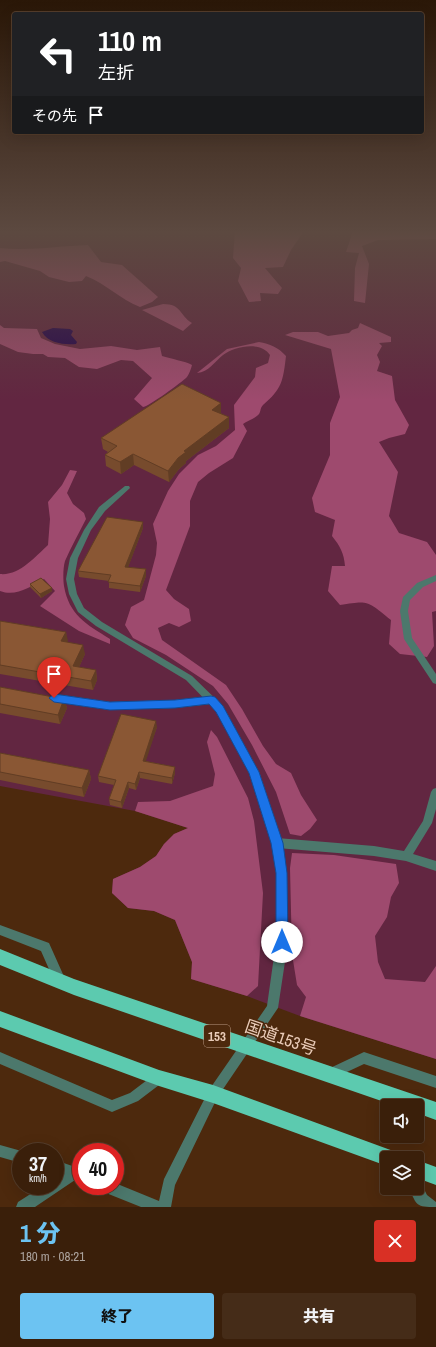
<!DOCTYPE html>
<html lang="ja">
<head>
<meta charset="utf-8">
<style>
  body { margin:0; font-family:"Archivo Narrow","Noto Sans JP",sans-serif; background:#452c18; color:#f1f3f6; height:100vh; display:flex; flex-direction:column; font-size:15px; white-space:nowrap }
  * { box-sizing:border-box; margin:0 }
  p { font-size:13px; color:#aba29c }
  .icon { flex:none; width:22px; height:22px; fill:none; stroke:currentColor; stroke-width:2; stroke-linecap:round; stroke-linejoin:round }
  .map { position:relative; height:1207px; overflow:hidden }
  .panel { display:flex; flex-direction:column; background:#3a1f0a; flex:1 }
  .panel>* { flex:none }
  .hud { position:absolute; left:12px; top:12px; width:412px; height:122px; border-radius:4px; box-shadow:0 4px 16px #0002,0 0 0 1px #543d2b; background:#202124; color:#fff; overflow:hidden }
  .fabs { position:absolute; left:380px; top:1099px; display:grid; gap:8px }
  .fabs a { display:grid; place-items:center; width:44px; height:44px; border-radius:4px; background:#3a1f0a; box-shadow:0 4px 16px #0002,0 0 0 1px #543d2b; font-size:20px }
  .speed { position:absolute; left:12px; top:1143px; display:flex; gap:8px; font-size:20px; font-weight:700; text-align:center }
  .speed>* { display:grid; place-content:center; width:52px; height:52px; border-radius:50%; background:#3a1f0a; box-shadow:0 4px 16px #0002,0 0 0 1px #543d2b; line-height:1 }
  .speed small { font-size:10px; font-weight:400 }
  .speed .limit { border:6px solid #d22; background:#fff; color:#111 }
  .pin { position:absolute; display:grid; place-items:center; width:34px; height:34px; color:#fff; margin:-41px -17px; border-radius:50% 50% 50% 0; rotate:-45deg; box-shadow:0 0 4px #0007 }
  .pin .icon { rotate:45deg }
  .me { position:absolute; width:44px; margin:-22px; rotate:0deg; stroke-linejoin:round; filter:drop-shadow(0 0 3px #0008) }
  .turn { display:flex; align-items:center; gap:14px; height:84px; padding:0 20px; font-size:18px }
  .turn .icon { width:52px; height:52px; stroke-width:2.5 }
  .turn b { display:block; font-size:28px; line-height:34px }
  .then { display:flex; align-items:center; height:38px; padding:0 20px; background:#0003; gap:8px; font-size:15px }
  .round { display:grid; place-items:center; flex:none; width:42px; height:42px; border-radius:4px; background:#452c18 }
  .headline { display:flex; align-items:center; justify-content:space-between; height:68px; padding:0 20px }
  h1 { font-size:24px; font-weight:800; line-height:30px; color:#6cc3f2 }
  .button { display:flex; gap:8px; margin-top:auto; padding:8px 20px }
  .button a { flex:1; height:46px; border-radius:4px; background:#6cc3f2; color:#111; font-size:16px; font-weight:800; line-height:46px; text-align:center }
  .button a+a { background:#452c18; color:#f1f3f6 }
  .map>svg:first-child { display:block }
  .green { fill:#622641 }
  .forest { fill:#9e4a6e }
  .water { fill:#24044d }
  .lines { fill:none; stroke-linecap:round; stroke-linejoin:round }
  .service { fill:#4c786c; fill-rule:evenodd }
  .minor { fill:#4c786c; fill-rule:evenodd }
  .tertiary { fill:#4c786c; fill-rule:evenodd }
  .trunk { fill:#5ccaaf; fill-rule:evenodd }
  .wall { fill:#774b2d }
  .shaded-wall { fill:#613d24 }
  .building { fill:#8a5734; stroke:#613d24 }
  .route { fill:#1a73e8; stroke:#114b97 }
  .labels { text-anchor:middle; dominant-baseline:central; stroke-width:3; stroke-linejoin:round; paint-order:stroke }
  .shield { fill:#4d290d; stroke:#bb9b85; stroke-width:1 }
  .shield-label { font-size:13px; font-weight:bold; fill:#eaccb9 }
  .near-street-label { font-size:17px; fill:#eaccb9; stroke:#4d290d }
</style>
</head>
<body>
<div class="map">
<svg width="436" height="1207" viewBox="0 0 436 1207">
  <rect width="100%" height="100%" fill="#4d290d"/>
  <!-- green -->
  <polygon class="green" points="0,231 436,231 436,1059 300,1016 247,996 191,979 192,962 175,920 154,911 128,908 112,893 113,879 140,867 156,856 164,844 174,834 188,828 135,811 0,786"/>
  <!-- forest -->
  <g class="forest">
    <polygon points="235,231 304,231 291,250 283,267 265,268 282,288 278,294 260,293 261,301 249,302 238,281 241,268 233,258"/>
    <polygon points="353,231 436,231 436,239 378,240 362,246 369,264 365,303 354,301 355,268 359,253 346,252"/>
    <path d="M88,245L101,262L122,265L158,297L152,302L140,307C120,299 106,284 86,276L82,281L69,282L49,277L40,271L5,261L0,262V248C29,251 59,246 88,245Z"/>
    <path d="M163,304C182,304 179,315 192,323L183,331L142,310Z"/>
    <path d="M360,323L391,337V342L379,343L382,346L377,355L380,362L377,371L392,376L395,400L409,425L405,434L389,438L379,442L398,472L389,516L399,533L427,542L436,555V611L432,612L434,646L427,657L400,654L389,644L391,620C367,601 370,600 340,605L328,591L332,566H345C344,553 340,546 332,536L335,520L315,512L312,498L330,455V423L340,397L331,349L285,335L293,332H318L328,336L349,333L352,330L358,328Z"/>
    <path d="M0,325L4,328L37,329L41,338L55,344L80,349L111,346L137,350L160,347L162,356C171,359 185,361 192,365C191,369 189,374 187,377C182,382 148,407 143,407L134,399L152,378L133,361L121,360L97,369L79,367L65,358L48,357L43,354H33L18,352L0,344Z"/>
    <path d="M259,342C270,344 278,347 286,356C283,381 282,389 263,405C260,408 261,411 259,414C256,418 247,421 243,424L247,431L233,458L209,473L198,482L190,501V526L166,590L174,599L189,609L191,621L179,627L169,623L158,628L162,640L226,685L242,709L263,746L276,764L291,773L301,795L317,820L310,829L301,836L290,834L276,792L252,745L228,704L213,686L166,655L133,638L125,625L131,607L144,600L156,555L157,543L153,524L168,491L179,474L198,455L216,446L235,430L234,405L255,377L256,368L268,363L270,355C261,341 235,346 223,355C214,362 209,372 197,373L227,349Z"/>
    <path d="M70,470L77,471L67,493L73,504L84,513L86,519C79,533 71,547 65,561C63,568 63,579 64,586C69,615 86,624 110,639V644L79,631L40,606L55,591L44,579C30,587 16,597 0,591V574C19,576 35,557 48,545L50,519L48,502L62,485Z"/>
    <polygon points="211,730 217,737 248,798 254,821 263,893 258,986 247,996 191,979 192,962 175,920 154,911 128,908 112,893 113,879 140,867 156,856 164,844 174,834 188,828 135,811 138,802 170,801 213,786 215,774 207,742"/>
    <polygon points="292,853 334,855 396,864 399,883 391,897 387,917 375,936 378,962 385,979 425,982 436,966 436,1059 300,1016 306,997 297,985 292,954 290,868"/>
  </g>
  <!-- water -->
  <path class="water" d="M53,328L70,329L73,331L71,335L77,342L76,344C64,345 48,343 42,332Z"/>
  <g class="lines">
    <!-- service -->
    <g class="service">
      <polygon points="436,575 436,581 423,587 410,600 408,611 412,638 436,674 436,684 433,683 404,639 400,611 403,597 417,583"/>
      <polygon points="55,694 110,702 175,700 211,696 214,697 215,700 214,703 211,704 175,708 110,710 55,702 52,701 51,698 52,695"/>
      <polygon points="436,788 436,809 432,823 413,854 436,861 436,871 406,861 374,856 277,848 273,846 272,843 273,840 277,838 374,846 404,851 423,821 431,792 433,789"/>
    </g>
    <!-- minor -->
    <g class="minor">
      <polygon points="0,925 49,943 66,981 64,985 60,987 56,985 41,951 0,935"/>
      <polygon points="0,1052 112,1100 130,1093 155,1074 159,1072 163,1074 165,1078 163,1082 138,1101 112,1112 0,1064"/>
      <polygon points="364,1052 436,1076 436,1088 364,1064 332,1079 328,1077 326,1073 328,1069"/>
      <polygon points="213,1088 217,1090 219,1094 175,1185 171,1207 141,1207 101,1191 99,1186 115,1186 115,1183 159,1201 164,1179 209,1090"/>
      <polygon points="0,1145 25,1152 21,1152 21,1163 0,1157"/>
      <polygon points="55,1160 81,1169 81,1183 75,1180 35,1207 16,1207 18,1202 43,1186 55,1186 55,1178 59,1175 55,1174"/>
      <path d="M417,1182L421,1183L427,1195L436,1202V1207C416,1207 417,1206 409,1188H417Z"/>
    </g>
    <!-- tertiary -->
    <polygon class="tertiary" points="125,486 129,486 130,488 105,511 91,530 78,558 74,579 77,594 84,608 102,622 192,676 223,706 259,772 282,843 286,873 288,942 278,1008 217,1098 213,1100 209,1098 207,1094 209,1090 267,1006 276,942 276,873 272,843 249,773 217,712 186,680 96,626 78,612 69,594 66,579 70,558 84,530 99,507"/>
    <!-- trunk -->
    <g class="trunk">
      <polygon points="0,949 74,979 436,1102 436,1120 417,1113 417,1106 396,1106 74,995 0,965"/>
      <polygon points="0,1011 159,1070 213,1085 396,1152 399,1158 387,1158 387,1166 213,1103 159,1086 0,1027"/>
      <polygon points="417,1160 436,1167 436,1185 417,1178"/>
    </g>
  </g>
  <!-- wall -->
  <g class="wall">
    <polygon points="221,413 229,428 186,461 186,463 179,469 169,482 134,465 121,474 106,466 105,455 108,452 103,449 101,438"/>
    <polygon points="143,522 143,528 128,567 146,569 146,576 140,592 109,588 109,581 79,577 78,571"/>
    <polygon points="30,584 52,588 52,591 41,598 30,587"/>
    <polygon points="0,621 66,632 67,642 85,654 79,667 96,670 97,680 93,690 0,674"/>
    <polygon points="0,687 64,699 67,708 60,724 0,713"/>
    <polygon points="157,727 145,761 175,767 175,773 172,784 140,778 136,790 129,788 122,808 110,805 109,799 114,785 99,782 98,776"/>
    <polygon points="0,753 89,770 91,779 84,797 0,780"/>
  </g>
  <!-- shaded-wall -->
  <g class="shaded-wall">
    <polygon points="221,403 221,414 212,410"/>
    <polygon points="229,417 229,428 186,461 186,463 179,469 169,482 168,471 184,451"/>
    <polygon points="133,454 134,465 121,474 120,462"/>
    <polygon points="143,522 143,528 126,573 125,567"/>
    <polygon points="146,569 146,576 140,592 140,586"/>
    <polygon points="52,588 52,591 41,598 40,594"/>
    <polygon points="66,632 68,641 63,650 61,641"/>
    <polygon points="83,645 85,654 75,676 73,666"/>
    <polygon points="96,670 97,680 93,690 91,681"/>
    <polygon points="64,699 67,708 60,724 58,715"/>
    <polygon points="156,721 157,727 144,767 143,761"/>
    <polygon points="175,767 175,773 172,784 172,778"/>
    <polygon points="89,770 91,779 84,797 82,788"/>
    <polygon points="139,772 140,778 136,790 135,784"/>
    <polygon points="128,782 129,788 122,808 121,802"/>
  </g>
  <!-- building -->
  <g class="building">
    <polygon points="182,384 221,403 212,410 229,417 184,451 186,452 178,458 168,471 133,454 120,462 105,455 117,446 101,438"/>
    <polygon points="107,517 143,522 125,567 146,569 140,586 108,582 111,575 78,571"/>
    <polygon points="41,578 52,588 40,594 30,584"/>
    <polygon points="0,621 66,632 61,641 83,645 73,666 96,670 91,681 0,665"/>
    <polygon points="0,687 64,699 58,715 0,704"/>
    <polygon points="121,714 156,721 143,761 175,767 172,778 139,772 135,784 128,782 121,802 109,799 116,780 98,776"/>
    <polygon points="0,753 89,770 82,788 0,772"/>
  </g>
  <!-- sky -->
  <linearGradient id="sky" x2="0" y2="1"><stop stop-color="#2a1707"/><stop offset="0.58" stop-color="#5c4940"/><stop offset="1" stop-color="#5c4940" stop-opacity="0"/></linearGradient>
  <rect width="436" height="400" fill="url(#sky)"/>
  <!-- route -->
  <polygon class="route" points="54,694 110,702 175,700 211,696 215,697 223,706 259,772 283,843 287,873 288,942 286,946 282,948 278,946 276,942 276,873 271,843 249,773 216,712 209,704 175,708 110,710 54,702 49,698"/>
  <g class="labels">
    <!-- shield labels -->
    <rect class="shield" x="204" y="1025" width="26" height="22" rx="3"/>
    <g class="shield-label">
      <text x="217" y="1036">153</text>
    </g>
    <!-- near-street labels -->
    <g class="near-street-label">
      <text transform="translate(281 1037) rotate(19)">国道153号</text>
    </g>
  </g>
</svg>
<div class="fabs">
<a><svg class="icon" aria-label="sound" viewBox="0 0 24 24"><path d="M4 9h4l5-4v14l-5-4H4zM17 9q2 3 0 6"/></svg></a>
<a><svg class="icon" aria-label="layers" viewBox="0 0 24 24"><path d="M12 4l9 5-9 5-9-5zM3 14l9 5 9-5"/></svg></a>
</div>
<div class="speed"><div>37<small>km/h</small></div><div class="limit">40</div></div>
<div class="pin" style="left:54px;top:698px;background:#d93025"><svg class="icon" aria-label="arrive" viewBox="0 0 24 24"><path d="M6 21V4h12l-3 4 3 4H6"/></svg></div>
<svg class="me" style="left:282px;top:942px" viewBox="-20 -20 40 40"><circle r="19" fill="#fff"/><path d="M0-13L10 11 0 6-10 11z" fill="#1a73e8"/></svg>
<div class="hud">
<div class="turn"><svg class="icon" aria-label="left" viewBox="0 0 24 24"><path d="M17 20v-9H6M10 6l-5 5 5 5"/></svg><div><b>110 m</b>左折</div></div>
<div class="then">その先<svg class="icon" aria-label="arrive" viewBox="0 0 24 24"><path d="M6 21V4h12l-3 4 3 4H6"/></svg></div>
</div>
</div>
<section class="panel">
<div class="headline"><div><h1>1 分</h1><p>180 m · 08:21</p></div><a class="round" style="background:#d93025;color:#fff"><svg class="icon" aria-label="close" viewBox="0 0 24 24"><path d="M6 6l12 12M18 6L6 18"/></svg></a></div>
<div class="button"><a>終了</a><a>共有</a></div>
</section>
</body>
</html>
